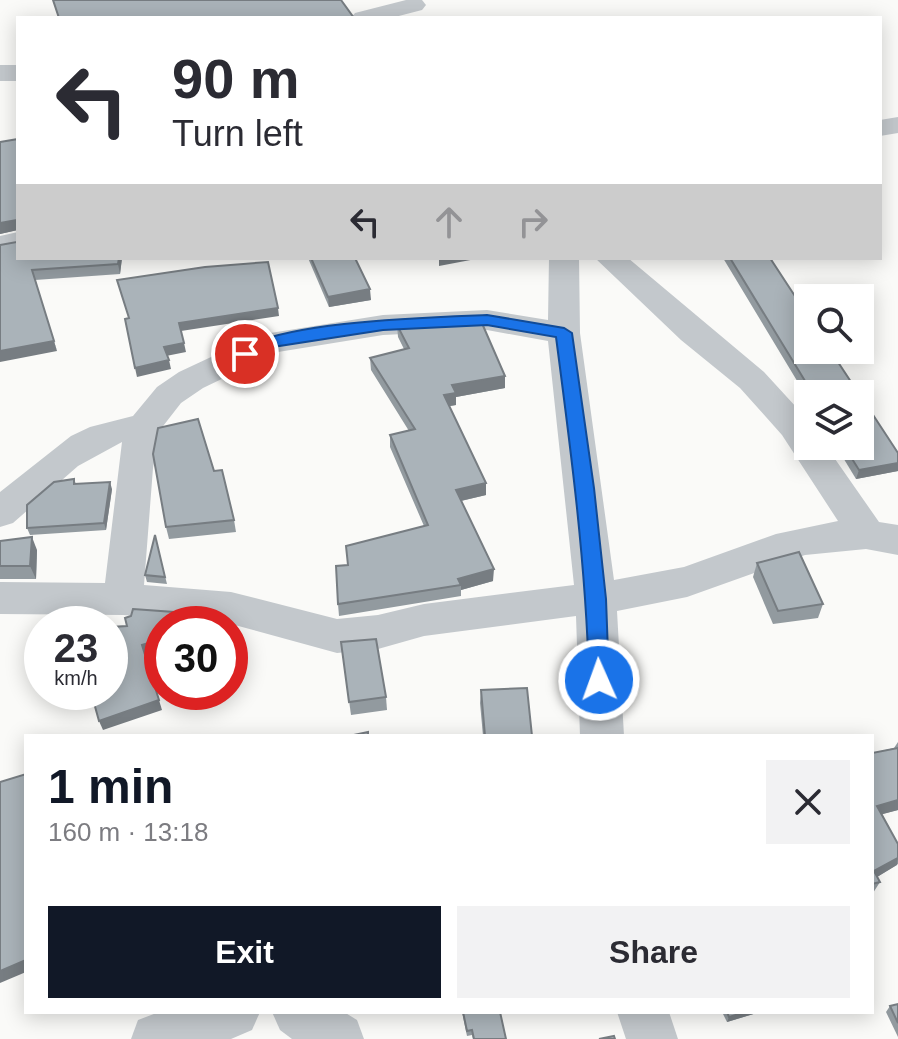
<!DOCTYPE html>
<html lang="en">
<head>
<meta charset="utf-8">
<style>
  body { margin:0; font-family:Helvetica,sans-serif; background:#f2f2f3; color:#2b2b33; height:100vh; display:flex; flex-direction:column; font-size:30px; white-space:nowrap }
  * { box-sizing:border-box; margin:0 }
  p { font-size:26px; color:#7c7c81 }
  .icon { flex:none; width:44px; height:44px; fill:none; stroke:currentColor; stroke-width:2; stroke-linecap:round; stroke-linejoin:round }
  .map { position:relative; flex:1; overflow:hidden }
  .sheet { position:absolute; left:24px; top:734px; width:850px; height:280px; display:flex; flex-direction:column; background:#fff; border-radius:0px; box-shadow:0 4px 20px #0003 }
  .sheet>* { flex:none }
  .banner { position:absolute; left:16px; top:16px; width:866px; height:244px; border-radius:0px; box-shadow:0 4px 20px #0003; background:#fff; color:#2b2b33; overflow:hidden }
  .buttons { position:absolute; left:794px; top:284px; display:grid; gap:16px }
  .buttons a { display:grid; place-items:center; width:80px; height:80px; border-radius:0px; background:#fff; box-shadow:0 4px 20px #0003; font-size:40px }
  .speed { position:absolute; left:24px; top:606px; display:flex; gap:16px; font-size:40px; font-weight:700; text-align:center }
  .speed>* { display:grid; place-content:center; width:104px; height:104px; border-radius:50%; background:#fff; box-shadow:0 4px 20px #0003; line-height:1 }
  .speed small { font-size:20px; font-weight:400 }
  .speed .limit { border:12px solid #d22; background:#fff; color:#111 }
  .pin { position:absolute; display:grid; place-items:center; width:68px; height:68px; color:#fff; margin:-34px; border:4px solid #fff; border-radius:50%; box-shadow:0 2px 8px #0007 }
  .me { position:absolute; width:88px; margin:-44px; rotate:358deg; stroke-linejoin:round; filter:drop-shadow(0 0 6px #0008) }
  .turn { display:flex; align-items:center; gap:28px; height:168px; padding:0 24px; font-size:36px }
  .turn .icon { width:104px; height:104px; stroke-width:2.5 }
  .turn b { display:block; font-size:56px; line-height:68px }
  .lanes { display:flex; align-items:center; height:76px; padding:0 24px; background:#0003; justify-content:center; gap:40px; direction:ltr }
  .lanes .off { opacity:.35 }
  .round { display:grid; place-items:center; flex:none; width:84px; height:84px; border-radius:0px; background:#f2f2f3 }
  .head { display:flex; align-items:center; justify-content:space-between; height:136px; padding:0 24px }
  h1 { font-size:48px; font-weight:700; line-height:60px; color:#111827 }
  .action { display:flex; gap:16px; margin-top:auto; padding:16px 24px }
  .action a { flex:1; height:92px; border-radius:0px; background:#111827; color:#fff; font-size:32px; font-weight:700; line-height:92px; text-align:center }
  .action a+a { background:#f2f2f3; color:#2b2b33 }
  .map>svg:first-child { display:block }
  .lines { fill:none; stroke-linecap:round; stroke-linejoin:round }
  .minor { fill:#c3c8cc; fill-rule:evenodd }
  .wall { fill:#929a9f }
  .shaded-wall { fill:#777d82 }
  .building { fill:#aab3b9; stroke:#777d82; stroke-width:2 }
  .route { fill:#1a73e8; stroke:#114b97; stroke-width:2 }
</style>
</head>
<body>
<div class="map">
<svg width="898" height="1039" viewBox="0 0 898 1039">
  <rect width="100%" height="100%" fill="#fafaf8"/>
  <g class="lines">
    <!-- minor -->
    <g class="minor">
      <polygon points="406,0 422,0 426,5 422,10 391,18 351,18 355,13"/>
      <rect x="0" y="65" width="18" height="16"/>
      <polygon points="898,117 898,133 880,136 880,120"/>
      <polygon points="18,232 18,250 0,254 0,236"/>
      <path d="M549,258H579L580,333L614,580L684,567L776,534L838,521L782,435L740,388L681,340L595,258H628L764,372L808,420V446H826L879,522L898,525V555L866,549L805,555L687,597L617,611L624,736H580L576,616L424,636L378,649L337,653L231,624L123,615L0,614V582L105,583L122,442L78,466L13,523L0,527V492L71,436L90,427L133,416L157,387L179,372L258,335L383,315L487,310L548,320ZM487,330L548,341L574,585L424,604L378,615L337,619L231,592L144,585L153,468L160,430L181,403L203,388L278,352L383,335Z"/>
      <polygon points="159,1012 260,1012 252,1030 231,1039 131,1039 138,1020"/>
      <polygon points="272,1012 344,1012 357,1020 364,1039 292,1039 280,1030"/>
      <polygon points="617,1012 669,1012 678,1039 626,1039"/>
    </g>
  </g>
  <!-- wall -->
  <g class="wall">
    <polygon points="0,142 122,258 120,274 35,280 57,351 17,242 17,230 0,234"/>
    <polygon points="308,258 355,258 371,300 329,307"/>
    <polygon points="723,258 770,258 859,394 808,394 808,399"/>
    <polygon points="397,325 505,376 505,388 456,397 456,405 449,406 486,483 486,495 461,501 493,581 461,590 461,596 339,616 338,604 348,565 424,526 390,447 390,435 409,431 371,370 370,358 404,349 398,337"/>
    <polygon points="836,446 860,446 898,453 898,471 856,479"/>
    <polygon points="214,471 234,520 236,532 169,539 166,527"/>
    <polygon points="74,479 76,484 112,489 106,530 30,535 27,528"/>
    <polygon points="155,535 167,584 147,582 145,575"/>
    <polygon points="0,541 37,550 36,579 0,579"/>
    <polygon points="757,563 823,604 818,618 773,624 753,577"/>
    <polygon points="341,642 386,697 387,710 351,715"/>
    <polygon points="481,690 532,736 483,736 480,703"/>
    <polygon points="898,742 898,810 882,814 898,844 898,864 877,877 880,882 873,893 872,893 872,753 894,748"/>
    <polygon points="898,1004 898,1037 886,1012 890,1006"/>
    <polygon points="462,1012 500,1012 506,1039 473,1039 472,1035 467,1036"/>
    <polygon points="722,1012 760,1012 727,1022"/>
  </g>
  <!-- shaded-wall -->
  <g class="shaded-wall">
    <polygon points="17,220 18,230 0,234 0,223"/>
    <polygon points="119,258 122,258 120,274 118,264"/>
    <polygon points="439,258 481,258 439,266"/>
    <polygon points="370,289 371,300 329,307 328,297"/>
    <polygon points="278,308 279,316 181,331 179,323"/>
    <polygon points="54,341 57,351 0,362 0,351"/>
    <polygon points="184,343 186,352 166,356 164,347"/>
    <polygon points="169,360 171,369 137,377 135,368"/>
    <polygon points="505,376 505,388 456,397 456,405 444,407 444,395 452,385"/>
    <polygon points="898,463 898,471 856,479 859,470"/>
    <polygon points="110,482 112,489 106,530 104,523"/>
    <polygon points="486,483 486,495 456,502 456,490"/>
    <polygon points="32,537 37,550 36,579 30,566"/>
    <polygon points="494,569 493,581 461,590 461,585 458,579"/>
    <polygon points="162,639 162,650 145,655 142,645"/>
    <polygon points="159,700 162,710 103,730 99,721"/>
    <polygon points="898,800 898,810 872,817 877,806"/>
    <polygon points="898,858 897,865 872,880 874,871"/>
    <polygon points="26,960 26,972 0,983 0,971"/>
    <polygon points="746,1012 760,1012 727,1022 729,1017"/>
  </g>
  <!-- building -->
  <g class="building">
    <polygon points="53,0 341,0 354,18 59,18"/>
    <polygon points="18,139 18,258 119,258 118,264 32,270 54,341 0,351 0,245 17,242 17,220 0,223 0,142"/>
    <polygon points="311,258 355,258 370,289 328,297"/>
    <polygon points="730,258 770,258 808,316 808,350 830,350 859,394 813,394"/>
    <polygon points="268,262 278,308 179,323 184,343 164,347 169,360 135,368 125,319 129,318 117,280 205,267"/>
    <polygon points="481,321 505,376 452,385 456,393 444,395 486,483 456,490 494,569 458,579 461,585 338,604 336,566 348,565 346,546 428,525 390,435 415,429 370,358 409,348 397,325"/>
    <polygon points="860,395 898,453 898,463 859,470 844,446 860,446"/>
    <polygon points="198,419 214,471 222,470 234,520 166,527 153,454 158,428"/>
    <polygon points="74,479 74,484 110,482 104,523 27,528 27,505 54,482"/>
    <polygon points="155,535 165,577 145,575"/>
    <polygon points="32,537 30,566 0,566 0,541"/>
    <polygon points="799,552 823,604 778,611 757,563"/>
    <polygon points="133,609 174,612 177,624 162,624 162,639 142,645 159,700 99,721 91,692 110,692 110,627 127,626 125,618 131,616"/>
    <polygon points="376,639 386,697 349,702 341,642"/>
    <polygon points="527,688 532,736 485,736 481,690"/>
    <polygon points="368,732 368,736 349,736"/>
    <polygon points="898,748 898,800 877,806 898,844 898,858 874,871 880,882 872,884 872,753"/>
    <polygon points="26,774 26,960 0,971 0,782"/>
    <polygon points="898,1004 898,1023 890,1006"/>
    <polygon points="463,1012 500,1012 506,1039 474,1039 472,1030 467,1031"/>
    <polygon points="727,1012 746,1012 729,1017"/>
    <polygon points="614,1036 615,1039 599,1039"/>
  </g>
  <!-- route -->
  <path class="route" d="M487,315L564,328L572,333L594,488L606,599L609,680L599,688L589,680C586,565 571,451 556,337L487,325L383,330L273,347L245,359L237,354C267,321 438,317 487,315Z"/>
</svg>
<div class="buttons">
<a><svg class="icon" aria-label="search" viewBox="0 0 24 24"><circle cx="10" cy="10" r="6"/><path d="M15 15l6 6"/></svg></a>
<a><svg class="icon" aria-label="layers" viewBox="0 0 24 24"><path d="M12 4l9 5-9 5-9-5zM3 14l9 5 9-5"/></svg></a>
</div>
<div class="speed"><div>23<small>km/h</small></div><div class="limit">30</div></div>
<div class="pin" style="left:245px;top:354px;background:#d93025"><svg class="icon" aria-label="arrive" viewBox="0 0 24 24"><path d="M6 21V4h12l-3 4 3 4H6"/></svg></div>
<svg class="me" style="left:599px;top:680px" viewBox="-20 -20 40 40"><circle r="17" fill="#1a73e8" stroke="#fff" stroke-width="3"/><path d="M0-11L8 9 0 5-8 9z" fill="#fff"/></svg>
<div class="banner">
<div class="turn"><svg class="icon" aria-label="left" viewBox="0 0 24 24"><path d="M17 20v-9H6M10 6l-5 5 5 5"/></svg><div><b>90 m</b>Turn left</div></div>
<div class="lanes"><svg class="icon" aria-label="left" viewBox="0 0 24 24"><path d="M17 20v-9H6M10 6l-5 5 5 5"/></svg><svg class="icon off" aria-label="ahead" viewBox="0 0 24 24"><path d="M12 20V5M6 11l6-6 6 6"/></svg><svg class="icon off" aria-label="right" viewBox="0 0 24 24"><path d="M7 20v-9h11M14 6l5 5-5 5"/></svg></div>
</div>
<section class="sheet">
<div class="head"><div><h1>1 min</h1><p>160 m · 13:18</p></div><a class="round"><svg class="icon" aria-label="close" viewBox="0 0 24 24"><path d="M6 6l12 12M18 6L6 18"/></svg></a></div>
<div class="action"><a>Exit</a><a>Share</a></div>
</section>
</div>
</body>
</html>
